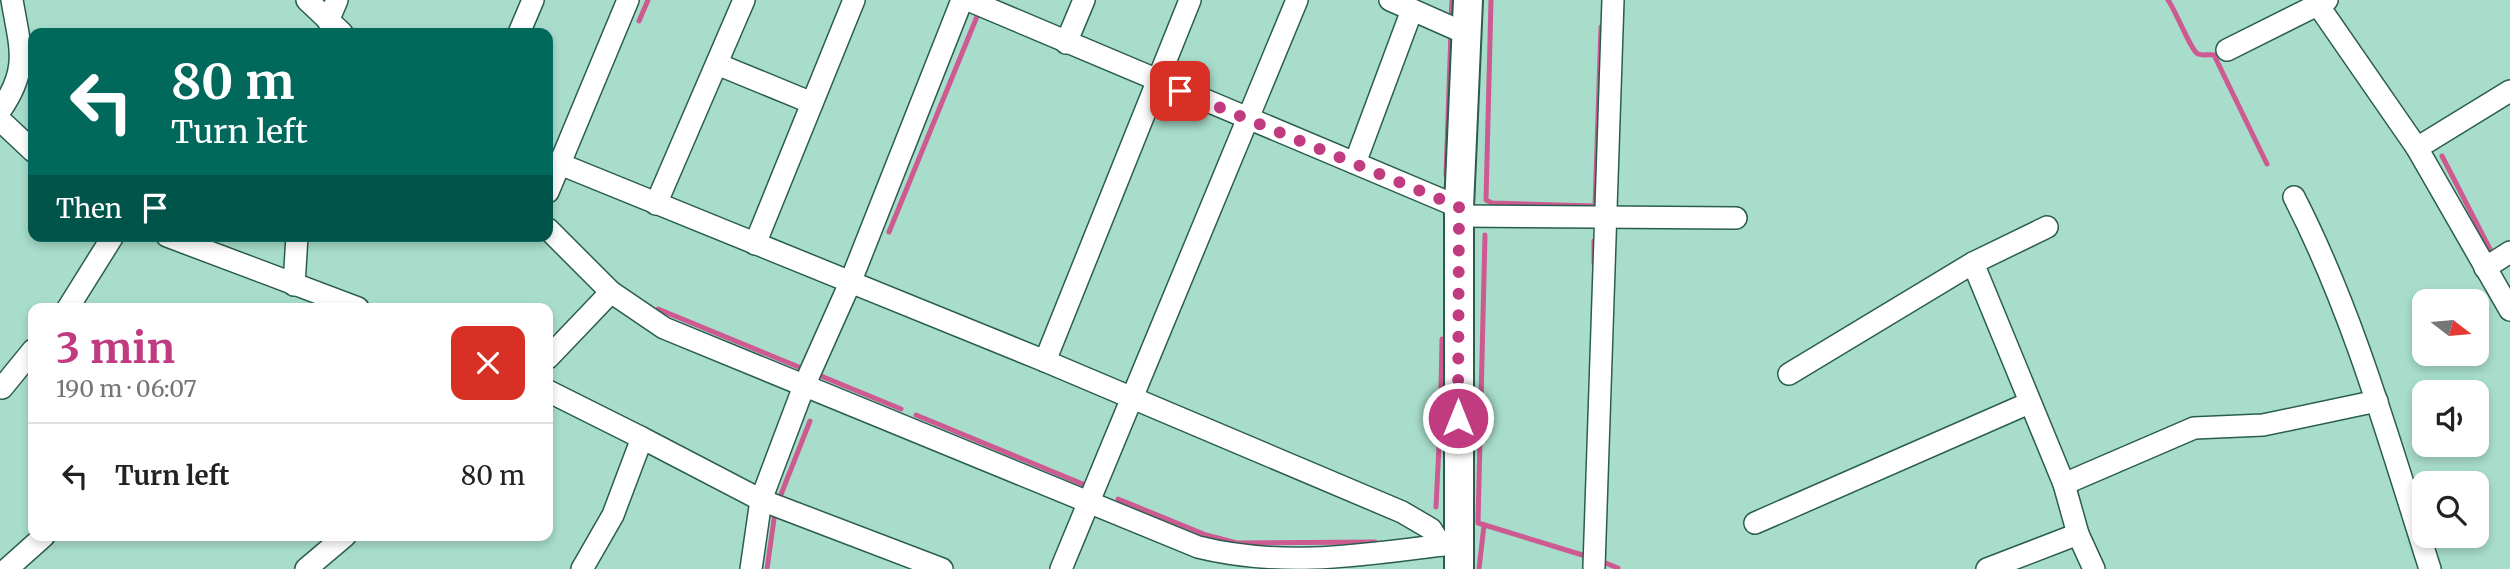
<!DOCTYPE html>
<html lang="en">
<head>
<meta charset="utf-8">
<style>
  body { margin:0; font-family:Merriweather,serif; background:#f6f6f6; color:#222; height:100vh; display:flex; flex-direction:column; font-size:26px; white-space:nowrap }
  * { box-sizing:border-box; margin:0 }
  p { font-size:23px; color:#767676 }
  .icon { flex:none; width:38px; height:38px; fill:none; stroke:currentColor; stroke-width:2; stroke-linecap:round; stroke-linejoin:round }
  .map { position:relative; flex:1; overflow:hidden }
  .side { position:absolute; left:28px; top:303px; width:525px; height:238px; display:flex; flex-direction:column; background:#fff; border-radius:14px; box-shadow:0 4px 10px #0003 }
  .side>* { flex:none }
  .banner { position:absolute; left:28px; top:28px; width:525px; height:214px; border-radius:14px; box-shadow:0 4px 10px #0003; background:#00695c; color:#fff; overflow:hidden }
  .needle { width:46px; rotate:106deg }
  .tools { position:absolute; left:2412px; top:289px; display:grid; gap:14px }
  .tools a { display:grid; place-items:center; width:77px; height:77px; border-radius:14px; background:#fff; box-shadow:0 4px 10px #0003; font-size:35px }
  .pin { position:absolute; display:grid; place-items:center; width:60px; height:60px; color:#fff; margin:-30px; border-radius:14px; box-shadow:0 4px 10px #0006 }
  .me { position:absolute; width:77px; margin:-38px; rotate:0deg; stroke-linejoin:round; filter:drop-shadow(0 0 5px #0008) }
  .turn { display:flex; align-items:center; gap:24px; height:147px; padding:0 28px; font-size:32px }
  .turn .icon { width:91px; height:91px; stroke-width:2.5 }
  .turn b { display:block; font-size:49px; line-height:60px }
  .then { display:flex; align-items:center; height:66px; padding:0 28px; background:#0003; gap:14px; font-size:26px }
  .round { display:grid; place-items:center; flex:none; width:74px; height:74px; border-radius:14px; background:#f6f6f6 }
  .summary { display:flex; align-items:center; justify-content:space-between; height:119px; padding:0 28px }
  h1 { font-size:42px; font-weight:700; line-height:52px; color:#c03b80 }
  ul { padding:0; list-style:none }
  li { display:flex; align-items:center; gap:21px; height:105px; padding:0 28px; border-top:2px solid #e0e0e0 }
  li div { flex:1 }
  li b { display:block; font-size:26px }
  li em { font-style:normal }
  .map>svg:first-child { display:block }
  .lines { fill:none; stroke-linecap:round; stroke-linejoin:round }
  .stream { stroke:#ce5a92; stroke-width:5 }
  .minor-casing { stroke:#2a5d4e; stroke-width:24 }
  .major-casing { stroke:#2a5d4e; stroke-width:32 }
  .minor { stroke:#fff; stroke-width:21 }
  .major { stroke:#fff; stroke-width:28 }
  .route { stroke:#c03b80; stroke-width:12; stroke-dasharray:0 21.6 }
</style>
</head>
<body>
<div class="map">
<svg width="2510" height="569" viewBox="0 0 2510 569">
  <rect width="100%" height="100%" fill="#a8ddcc"/>
  <g class="lines">
    <!-- stream -->
    <g class="stream">
      <polyline points="1491,0 1486,200 1492,203 1594,206"/>
      <path d="M2168,0C2176,11 2191,51 2198,54C2203,56 2209,54 2214,55L2267,164"/>
      <polyline points="639,21 648,0"/>
      <polyline points="1451,21 1452,0"/>
      <polyline points="2442,156 2494,257"/>
      <polyline points="1446,175 1451,31"/>
      <polyline points="1595,207 1601,27"/>
      <polyline points="889,232 978,14"/>
      <polyline points="1485,235 1478,523 1589,557"/>
      <polyline points="1594,263 1594,241"/>
      <polyline points="658,309 806,370"/>
      <polyline points="821,376 901,409"/>
      <polyline points="1441,388 1442,339"/>
      <polyline points="916,415 1090,487"/>
      <polyline points="1118,499 1206,535 1237,543 1375,542"/>
      <polyline points="778,502 810,421"/>
      <polyline points="1436,507 1439,445"/>
      <polyline points="1598,560 1618,568"/>
      <polyline points="767,569 775,512"/>
      <polyline points="1479,569 1484,525"/>
    </g>
    <!-- minor casing -->
    <g class="minor-casing">
      <g id="minor">
        <polyline points="307,0 342,33"/>
        <polyline points="968,0 1459,207"/>
        <polyline points="1390,0 1467,34"/>
        <polyline points="2318,5 2417,148 2510,310"/>
        <polyline points="328,21 337,0"/>
        <polyline points="519,33 533,0"/>
        <polyline points="1066,43 1084,0"/>
        <polyline points="2227,50 2327,0"/>
        <polyline points="717,64 812,103"/>
        <path d="M0,111C30,68 20,48 12,0"/>
        <polyline points="0,120 33,151"/>
        <polyline points="2417,148 2510,91"/>
        <polyline points="1355,163 1412,10"/>
        <polyline points="560,164 1045,361 1402,512 1431,529 1441,545"/>
        <polyline points="548,192 628,0"/>
        <path d="M2294,197C2354,314 2390,444 2430,569"/>
        <polyline points="656,204 744,0"/>
        <polyline points="1459,216 1736,218"/>
        <path d="M548,229L611,292L664,328L1198,547C1287,569 1368,554 1458,543"/>
        <polyline points="167,236 358,308"/>
        <polyline points="755,244 854,0"/>
        <polyline points="1973,263 2064,484 2078,534 2094,569"/>
        <polyline points="2485,268 2510,252"/>
        <polyline points="294,285 297,236"/>
        <polyline points="68,308 113,236"/>
        <polyline points="548,358 611,292"/>
        <polyline points="1045,361 1190,0"/>
        <polyline points="1789,374 1973,263 2047,227"/>
        <polyline points="2,388 33,350"/>
        <polyline points="548,391 642,438 613,515 582,569"/>
        <polyline points="642,438 761,500 942,569"/>
        <polyline points="2064,484 2194,428 2263,425 2377,401"/>
        <polyline points="1755,523 2029,403"/>
        <polyline points="1594,567 1613,0"/>
        <polyline points="7,569 44,536"/>
        <polyline points="306,569 345,536"/>
        <polyline points="751,569 761,500 804,386 850,283 962,0"/>
        <polyline points="1061,569 1297,0"/>
        <polyline points="1987,569 2078,534"/>
      </g>
    </g>
    <!-- major casing -->
    <g class="major-casing">
      <polyline id="major" points="1459,569 1459,207 1468,0"/>
    </g>
    <!-- minor -->
    <use href="#minor" class="minor"/>
    <!-- major -->
    <use href="#major" class="major"/>
  </g>
  <g class="lines">
    <!-- route -->
    <polyline class="route" points="1180,91 1459,207 1458,418"/>
  </g>
</svg>
<div class="tools">
<a><svg class="needle" viewBox="-14 -14 28 28"><path d="M0-13l5 13h-10z" fill="#e53935"/><path d="M0 13l5-13h-10z" fill="#767676"/></svg></a>
<a><svg class="icon" aria-label="sound" viewBox="0 0 24 24"><path d="M4 9h4l5-4v14l-5-4H4zM17 9q2 3 0 6"/></svg></a>
<a><svg class="icon" aria-label="search" viewBox="0 0 24 24"><circle cx="10" cy="10" r="6"/><path d="M15 15l6 6"/></svg></a>
</div>
<div class="pin" style="left:1180px;top:91px;background:#d93025"><svg class="icon" aria-label="arrive" viewBox="0 0 24 24"><path d="M6 21V4h12l-3 4 3 4H6"/></svg></div>
<svg class="me" style="left:1458px;top:418px" viewBox="-20 -20 40 40"><circle r="17" fill="#c03b80" stroke="#fff" stroke-width="3"/><path d="M0-11L8 9 0 5-8 9z" fill="#fff"/></svg>
<div class="banner">
<div class="turn"><svg class="icon" aria-label="left" viewBox="0 0 24 24"><path d="M17 20v-9H6M10 6l-5 5 5 5"/></svg><div><b>80 m</b>Turn left</div></div>
<div class="then">Then<svg class="icon" aria-label="arrive" viewBox="0 0 24 24"><path d="M6 21V4h12l-3 4 3 4H6"/></svg></div>
</div>
<section class="side">
<div class="summary"><div><h1>3 min</h1><p>190 m · 06:07</p></div><a class="round" style="background:#d93025;color:#fff"><svg class="icon" aria-label="close" viewBox="0 0 24 24"><path d="M6 6l12 12M18 6L6 18"/></svg></a></div>
<ul>
<li><svg class="icon" aria-label="left" viewBox="0 0 24 24"><path d="M17 20v-9H6M10 6l-5 5 5 5"/></svg><div><b>Turn left</b></div><em>80 m</em></li>
</ul>
</section>
</div>
</body>
</html>
